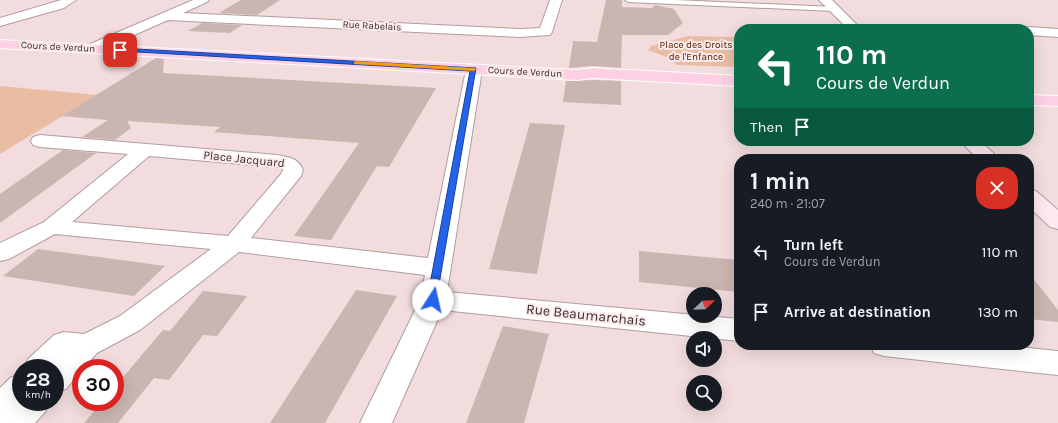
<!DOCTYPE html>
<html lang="en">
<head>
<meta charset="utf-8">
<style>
  body { margin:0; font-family:Karla,sans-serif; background:#20242c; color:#f1f3f6; height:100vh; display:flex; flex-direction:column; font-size:15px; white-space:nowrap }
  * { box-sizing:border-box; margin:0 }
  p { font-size:13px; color:#9ea1a6 }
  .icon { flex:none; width:22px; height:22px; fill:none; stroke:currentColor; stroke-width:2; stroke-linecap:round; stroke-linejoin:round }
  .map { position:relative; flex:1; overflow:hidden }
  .details { position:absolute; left:734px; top:154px; width:300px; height:196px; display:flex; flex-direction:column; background:#171b24; border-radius:16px; box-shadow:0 4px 16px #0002 }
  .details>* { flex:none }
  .top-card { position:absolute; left:734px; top:24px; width:300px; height:122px; border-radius:16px; box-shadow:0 4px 16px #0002; background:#0b6e4f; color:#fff; overflow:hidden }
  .needle { width:26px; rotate:67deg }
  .controls { position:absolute; left:686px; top:287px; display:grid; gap:8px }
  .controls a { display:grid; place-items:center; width:36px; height:36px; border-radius:50%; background:#171b24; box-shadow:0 4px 16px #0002; font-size:20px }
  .speed { position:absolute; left:12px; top:359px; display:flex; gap:8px; font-size:20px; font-weight:700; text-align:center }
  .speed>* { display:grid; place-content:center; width:52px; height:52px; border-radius:50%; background:#171b24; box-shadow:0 4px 16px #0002; line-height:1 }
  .speed small { font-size:10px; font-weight:400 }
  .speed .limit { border:6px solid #d22; background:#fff; color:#111 }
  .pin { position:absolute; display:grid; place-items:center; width:34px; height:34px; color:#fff; margin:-17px; border-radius:8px; box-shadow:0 2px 6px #0006 }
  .me { position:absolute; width:44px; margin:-22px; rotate:10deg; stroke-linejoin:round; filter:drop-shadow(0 0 3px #0008) }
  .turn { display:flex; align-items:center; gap:14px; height:84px; padding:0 16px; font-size:18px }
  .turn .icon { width:52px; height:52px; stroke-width:2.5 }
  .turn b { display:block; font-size:28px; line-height:34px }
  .then { display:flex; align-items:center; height:38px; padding:0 16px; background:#0003; gap:8px; font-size:15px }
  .round { display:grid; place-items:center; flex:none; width:42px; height:42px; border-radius:16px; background:#20242c }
  .summary { display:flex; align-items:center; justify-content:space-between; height:68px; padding:0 16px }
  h1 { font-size:24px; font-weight:700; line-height:30px }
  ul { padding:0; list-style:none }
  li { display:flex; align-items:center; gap:12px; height:60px; padding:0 16px }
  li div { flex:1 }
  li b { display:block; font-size:15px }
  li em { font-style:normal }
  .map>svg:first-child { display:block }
  .green { fill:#e9bda4 }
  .building { fill:#cab5b0 }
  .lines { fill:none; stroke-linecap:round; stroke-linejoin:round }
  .service-casing { stroke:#b29c9e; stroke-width:2 }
  .minor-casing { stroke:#b29c9e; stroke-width:2 }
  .secondary-casing { stroke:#b29c9e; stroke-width:2 }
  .primary-casing { stroke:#fff; stroke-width:2 }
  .service { fill:#fff; fill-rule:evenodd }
  .minor { fill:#fff; fill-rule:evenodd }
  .secondary { fill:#ffe8f1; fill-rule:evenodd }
  .primary { fill:#fed0e3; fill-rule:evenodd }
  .route { fill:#2563eb; stroke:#184099 }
  .slow { fill:#f59e0b }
  .labels { text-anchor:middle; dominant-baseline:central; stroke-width:4; stroke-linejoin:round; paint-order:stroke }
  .far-street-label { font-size:10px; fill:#352d2d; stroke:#fdeaeb }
  .far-park-label { font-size:10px; fill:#4d2000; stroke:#fdeaeb }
  .street-label { font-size:12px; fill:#352d2d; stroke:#fdeaeb }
  .near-street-label { font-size:14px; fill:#352d2d; stroke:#fdeaeb }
</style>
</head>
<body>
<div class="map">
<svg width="1058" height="423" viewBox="0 0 1058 423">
  <rect width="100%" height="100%" fill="#f2dcdd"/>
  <!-- green -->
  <g class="green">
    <polygon points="688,36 734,37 739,60 739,67 677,65 669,58 648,50 651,46"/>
    <polygon points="0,86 97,95 0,154"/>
  </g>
  <!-- building -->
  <g class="building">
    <polygon points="241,0 280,0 257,15 219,13"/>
    <polygon points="606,0 622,0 622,7 652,8 655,5 674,9 683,23 668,35 622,35 621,68 593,66 569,68 573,41 597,42"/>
    <polygon points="202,23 242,25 230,33 188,31"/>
    <polygon points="156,58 164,59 163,73 436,88 389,167 377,166 331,240 294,236 359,143 214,132 220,127 127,121 131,128 115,140 82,137 108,120 62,116"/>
    <polygon points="593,80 621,81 621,105 563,102 566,81"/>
    <polygon points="530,123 565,125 537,274 489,269"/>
    <polygon points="63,150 96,153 0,223 0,194"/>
    <polygon points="38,249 129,261 165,266 134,296 3,276"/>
    <polygon points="639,251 739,260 739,292 639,282"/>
    <polygon points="1029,273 1058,310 1058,322 1029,319"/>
    <polygon points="356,290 397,296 325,423 270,423"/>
    <polygon points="203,291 247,296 217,336 203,335 169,380 154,378 118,423 84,423 102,402 115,402 115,375 124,376 163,330 170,331"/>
    <polygon points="503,326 549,334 524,423 466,423"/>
  </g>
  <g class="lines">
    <!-- service casing -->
    <g class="service-casing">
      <polygon id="service" points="625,0 675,0 834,7 838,9 834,11 628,2"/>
    </g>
    <!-- minor casing -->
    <g class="minor-casing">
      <g id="minor">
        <polygon points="61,0 76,0 64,8 0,26 0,18"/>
        <polygon points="193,0 209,0 207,2 183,13 520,29 540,28 550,0 562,0 552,32 550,35 520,37 168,20 98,51 93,52 88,51 86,48 88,45"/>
        <polygon points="819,0 832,0 861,29 848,29"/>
        <polygon points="1029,27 1058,29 1058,37 1029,35 1029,29 1024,29"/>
        <path d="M474,65L479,67L482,70L447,292L739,319V341L442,310L392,423H360L420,300L425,275L239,252L140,330L97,353L84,368H81V371L66,389L55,393V368H24L28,359L54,335L64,332L84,334L120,316L211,249L55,234L9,259L0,261V243L44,222L128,154L40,147L33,145L31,141L33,137L40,135L277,155C289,157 298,158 303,170L301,176L251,238L428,258L466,70L469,67ZM149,156L277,167H281L283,170L281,174L228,236L72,222Z"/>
        <polygon points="870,345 997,345 1058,351 1058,375 884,356 874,353"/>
        <polygon points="21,374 21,402 50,402 45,412 35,423 0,423 0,388 10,378"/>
      </g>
    </g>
    <!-- secondary casing -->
    <g class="secondary-casing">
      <g id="secondary">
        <polygon points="960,141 980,141 1000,159 978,159"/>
        <polygon points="1029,189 1036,191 1058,210 1058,229 1050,227 1029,207"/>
      </g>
    </g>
    <!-- primary casing -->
    <g class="primary-casing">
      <g id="primary">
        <polygon points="0,40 577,70 593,68 739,76 739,86 593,78 577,80 0,48"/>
        <polygon points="1029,95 1058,96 1058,106 1029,105"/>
      </g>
    </g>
    <!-- service -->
    <use href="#service" class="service"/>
    <!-- minor -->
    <use href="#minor" class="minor"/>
    <!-- secondary -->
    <use href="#secondary" class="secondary"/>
    <!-- primary -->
    <use href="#primary" class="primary"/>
  </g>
  <!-- route -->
  <polygon class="route" points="118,48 476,68 436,302 429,302 427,300 470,71 120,51 117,50"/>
  <!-- slow -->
  <polygon class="slow" points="356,61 474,68 477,69 474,71 354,64 354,62"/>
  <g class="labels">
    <!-- far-street labels -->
    <g class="far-street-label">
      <text transform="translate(372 26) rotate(3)">Rue Rabelais</text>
      <text transform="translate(58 47) rotate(3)">Cours de Verdun</text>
      <text transform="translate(525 72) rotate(3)">Cours de Verdun</text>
    </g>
    <!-- far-park labels -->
    <g class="far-park-label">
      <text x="696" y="45">Place des Droits<tspan x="696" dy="12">de l'Enfance</tspan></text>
    </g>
    <!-- street labels -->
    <g class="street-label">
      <text transform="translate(244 159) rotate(6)">Place Jacquard</text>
    </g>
    <!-- near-street labels -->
    <g class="near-street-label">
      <text transform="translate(586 315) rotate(6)">Rue Beaumarchais</text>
    </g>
  </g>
</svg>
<div class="controls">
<a><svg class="needle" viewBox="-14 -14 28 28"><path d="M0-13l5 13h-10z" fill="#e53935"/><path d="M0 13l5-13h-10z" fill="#9ea1a6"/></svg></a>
<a><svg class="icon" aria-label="sound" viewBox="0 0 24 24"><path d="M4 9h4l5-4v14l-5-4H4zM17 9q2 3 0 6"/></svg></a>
<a><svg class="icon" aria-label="search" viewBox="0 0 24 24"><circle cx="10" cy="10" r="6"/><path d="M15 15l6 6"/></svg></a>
</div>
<div class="speed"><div>28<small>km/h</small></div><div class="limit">30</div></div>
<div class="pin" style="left:120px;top:50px;background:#d93025"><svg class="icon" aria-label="arrive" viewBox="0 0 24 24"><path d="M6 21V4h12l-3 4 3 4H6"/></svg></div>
<svg class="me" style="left:433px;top:300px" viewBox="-20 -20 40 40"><circle r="19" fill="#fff"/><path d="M0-13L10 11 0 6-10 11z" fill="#2563eb"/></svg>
<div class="top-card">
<div class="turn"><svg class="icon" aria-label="left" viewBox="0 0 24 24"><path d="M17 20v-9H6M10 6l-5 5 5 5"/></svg><div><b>110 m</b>Cours de Verdun</div></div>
<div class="then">Then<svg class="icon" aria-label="arrive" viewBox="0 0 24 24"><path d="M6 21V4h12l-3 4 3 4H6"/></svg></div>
</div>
<section class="details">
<div class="summary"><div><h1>1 min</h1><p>240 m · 21:07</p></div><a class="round" style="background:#d93025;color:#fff"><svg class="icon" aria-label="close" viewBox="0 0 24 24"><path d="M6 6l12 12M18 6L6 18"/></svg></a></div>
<ul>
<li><svg class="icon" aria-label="left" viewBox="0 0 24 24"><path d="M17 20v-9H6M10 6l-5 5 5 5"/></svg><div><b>Turn left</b><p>Cours de Verdun</p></div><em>110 m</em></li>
<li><svg class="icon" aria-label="arrive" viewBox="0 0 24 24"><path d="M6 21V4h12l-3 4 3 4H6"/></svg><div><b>Arrive at destination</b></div><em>130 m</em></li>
</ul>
</section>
</div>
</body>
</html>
